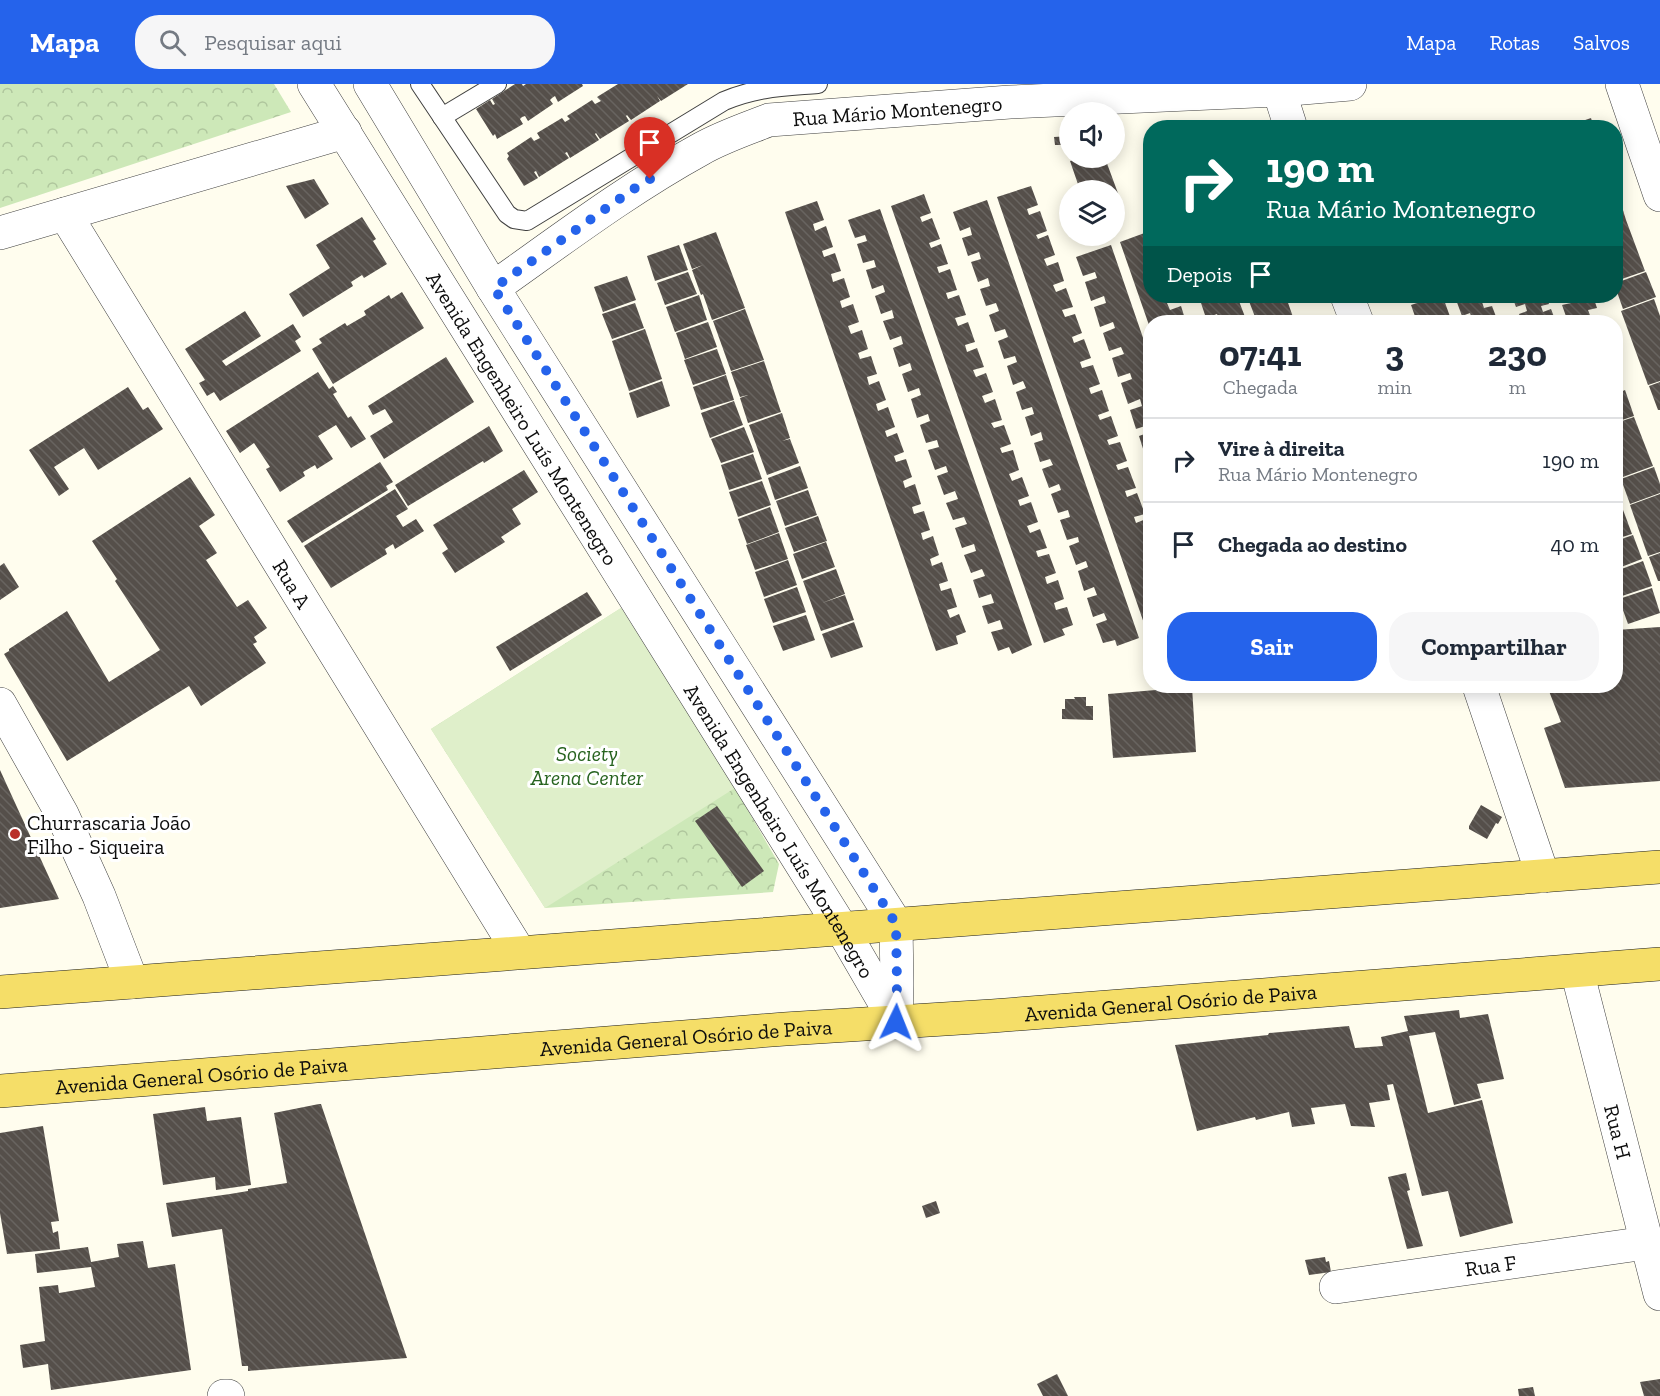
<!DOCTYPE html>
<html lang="pt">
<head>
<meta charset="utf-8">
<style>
  body { margin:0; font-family:"Zilla Slab",serif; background:#f6f6f7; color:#1f2937; height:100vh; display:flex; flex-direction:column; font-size:22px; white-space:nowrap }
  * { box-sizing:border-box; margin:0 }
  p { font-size:20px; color:#747a83 }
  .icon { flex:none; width:33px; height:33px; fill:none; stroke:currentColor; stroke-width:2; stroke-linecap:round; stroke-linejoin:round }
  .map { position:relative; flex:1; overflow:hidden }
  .details { position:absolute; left:1143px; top:231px; width:480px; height:378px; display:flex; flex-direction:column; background:#fff; border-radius:24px; box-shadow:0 3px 15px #0003 }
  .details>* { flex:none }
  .banner { position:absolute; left:1143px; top:36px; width:480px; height:183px; border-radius:24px; box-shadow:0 3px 15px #0003; background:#00695c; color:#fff; overflow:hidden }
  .controls { position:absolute; left:1059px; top:18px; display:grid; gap:12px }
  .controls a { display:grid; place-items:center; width:66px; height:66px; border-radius:50%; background:#fff; box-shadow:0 3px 15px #0003; font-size:30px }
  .pin { position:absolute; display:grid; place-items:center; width:51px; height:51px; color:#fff; margin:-62px -26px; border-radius:50% 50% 50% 0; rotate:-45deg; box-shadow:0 0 6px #0007 }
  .pin .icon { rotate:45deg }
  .me { position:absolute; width:66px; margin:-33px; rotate:2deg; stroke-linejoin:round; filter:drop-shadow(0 0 4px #0008) }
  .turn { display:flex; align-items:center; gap:21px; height:126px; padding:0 24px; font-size:27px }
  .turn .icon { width:78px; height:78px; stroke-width:2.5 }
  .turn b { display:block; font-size:42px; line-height:51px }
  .then { display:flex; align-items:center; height:57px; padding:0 24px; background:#0003; gap:12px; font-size:22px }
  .eta { display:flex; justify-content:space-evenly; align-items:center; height:102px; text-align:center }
  .eta b { font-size:36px; font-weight:700; line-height:42px }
  .primary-button { display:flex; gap:12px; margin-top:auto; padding:12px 24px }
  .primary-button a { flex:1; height:69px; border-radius:24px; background:#2563eb; color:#fff; font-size:24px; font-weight:700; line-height:69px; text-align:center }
  .primary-button a+a { background:#f6f6f7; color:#1f2937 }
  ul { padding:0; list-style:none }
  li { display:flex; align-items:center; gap:18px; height:84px; padding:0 24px; border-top:2px solid #e0e1e3 }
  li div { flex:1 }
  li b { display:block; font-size:22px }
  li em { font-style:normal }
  header { display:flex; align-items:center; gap:36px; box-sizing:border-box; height:84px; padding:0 30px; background:#2563eb; color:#fff }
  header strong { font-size:28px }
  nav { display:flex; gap:33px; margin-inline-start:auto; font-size:21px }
  .search { width:420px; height:54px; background:#f6f6f7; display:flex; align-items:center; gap:15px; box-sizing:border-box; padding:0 21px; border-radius:24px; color:#747a83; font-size:22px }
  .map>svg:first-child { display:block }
  .park { fill:url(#park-crowns) }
  .pitch { fill:#dfefca }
  .building { fill:url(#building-back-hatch) }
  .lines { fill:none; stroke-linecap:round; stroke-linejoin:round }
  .lane-casing { stroke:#404040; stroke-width:20 }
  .street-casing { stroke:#404040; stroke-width:34 }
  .primary-casing { stroke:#1e1e1e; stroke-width:34 }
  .lane { stroke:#fff; stroke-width:18 }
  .street { stroke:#fff; stroke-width:33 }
  .primary { stroke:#f5de68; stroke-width:33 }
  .route { stroke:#2563eb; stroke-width:10; stroke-dasharray:0 18 }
  .poi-dot { fill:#b92f29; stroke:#fff; stroke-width:2 }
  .labels { text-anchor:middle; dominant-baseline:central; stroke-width:6; stroke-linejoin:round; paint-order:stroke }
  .street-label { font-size:21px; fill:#0d0d0d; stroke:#fff }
  .park-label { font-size:21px; font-style:italic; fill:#27631f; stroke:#fff }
  .poi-label { font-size:21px; fill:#0d0d0d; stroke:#fff; text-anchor:start }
</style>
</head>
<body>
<header>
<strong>Mapa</strong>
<div class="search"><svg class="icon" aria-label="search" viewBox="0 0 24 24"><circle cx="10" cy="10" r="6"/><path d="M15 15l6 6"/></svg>Pesquisar aqui</div>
<nav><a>Mapa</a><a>Rotas</a><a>Salvos</a></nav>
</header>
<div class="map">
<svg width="1660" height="1312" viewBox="0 0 1660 1312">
  <defs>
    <pattern id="park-crowns" width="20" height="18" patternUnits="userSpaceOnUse" patternTransform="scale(1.5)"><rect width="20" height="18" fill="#cde8b8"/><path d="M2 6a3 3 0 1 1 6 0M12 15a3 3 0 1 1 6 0" fill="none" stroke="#afc69d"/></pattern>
    <pattern id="building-back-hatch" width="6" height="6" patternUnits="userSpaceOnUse" patternTransform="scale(1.5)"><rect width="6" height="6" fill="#554f4a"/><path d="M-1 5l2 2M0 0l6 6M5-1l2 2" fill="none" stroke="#686460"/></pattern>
  </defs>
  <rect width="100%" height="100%" fill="#fffdee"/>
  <!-- park -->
  <g class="park">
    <polygon points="0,0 274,0 291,28 0,124"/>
    <polygon points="621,524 735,704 779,780 773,808 545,824 431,645"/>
  </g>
  <!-- pitch -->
  <polygon class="pitch" points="621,524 735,704 545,824 431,645"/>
  <!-- building -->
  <g class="building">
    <polygon points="515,0 522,0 523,2 526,0 582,0 583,2 558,18 555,12 552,14 550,16 553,20 528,37 525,32 522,33 520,35 523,40 497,55 495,50 493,52 476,25 490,16 493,21 495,20 492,15"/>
    <polygon points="618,0 688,0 661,17 657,12 660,17 631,36 627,31 626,32 629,37 600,55 596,49 595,50 599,56 570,74 567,68 565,69 569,74 539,93 536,87 534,88 538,94 524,102 507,75 509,72 507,69 531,53 534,57 540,54 537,49 562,34 565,38 570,35 567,32 592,16 595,20 601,17 597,13"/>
    <polygon points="1591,34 1594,44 1565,44 1565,43"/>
    <polygon points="1070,52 1070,61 1055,61 1054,53"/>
    <polygon points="1080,74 1105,74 1119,112 1114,114 1114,106 1080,106 1070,77"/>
    <polygon points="314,95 329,120 305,135 286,102"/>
    <polygon points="1031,102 1038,121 1027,125 1029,131 1040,127 1047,147 1036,151 1038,155 1048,151 1055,171 1044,175 1047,182 1058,178 1064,197 1053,201 1056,208 1066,204 1073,223 1062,226 1065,233 1075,230 1082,249 1072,253 1074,259 1084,255 1091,274 1080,278 1082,284 1093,281 1100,300 1089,304 1091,310 1102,306 1109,327 1098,331 1100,336 1111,332 1118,352 1107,356 1109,361 1120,358 1127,377 1116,381 1118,386 1128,383 1136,404 1125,407 1127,413 1137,409 1145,430 1134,433 1136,439 1146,435 1150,447 1150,457 1143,459 1145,463 1150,462 1150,551 1148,551 997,113"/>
    <polygon points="1616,103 1626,136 1645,187 1616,197"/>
    <polygon points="924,110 931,129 920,133 922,138 932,134 940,155 929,159 931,164 941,160 948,180 937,183 939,189 950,185 957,206 946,209 948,215 959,211 966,231 955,234 958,242 968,238 975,258 965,261 967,268 977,264 984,283 973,286 976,293 986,289 993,308 982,312 985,319 995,315 1002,336 991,339 994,344 1004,341 1011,360 1000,364 1002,369 1013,366 1019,386 1009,390 1012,397 1022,393 1029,412 1018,416 1020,422 1031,418 1038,438 1027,442 1030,449 1040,445 1047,464 1036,467 1038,473 1049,470 1056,489 1045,493 1047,500 1058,496 1064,515 1054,519 1056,526 1067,523 1073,541 1062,545 1065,551 1044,559 891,122"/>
    <polygon points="987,116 1139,554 1117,562 1115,556 1103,559 1096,540 1107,536 1104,529 1093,533 1087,514 1097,511 1094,503 1084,507 1078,487 1088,483 1086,477 1076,481 1069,462 1079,458 1078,453 1067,456 1060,436 1070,433 1068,426 1058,429 1051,410 1061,406 1059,400 1049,404 1042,385 1053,381 1050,375 1040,378 1034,359 1043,356 1041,348 1031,352 1025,333 1034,330 1032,323 1022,326 1016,308 1026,304 1023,297 1013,301 1007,282 1017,278 1015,272 1004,275 998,257 1008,253 1005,245 995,248 989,231 999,227 996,219 986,222 980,205 990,202 988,194 978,198 971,178 981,175 979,168 968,172 962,154 972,151 970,143 960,147 953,128"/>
    <polygon points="817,117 824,136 813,140 815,147 826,142 833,163 822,167 824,173 835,169 841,187 831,190 833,198 844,194 850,213 840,217 842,224 853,220 859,238 848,242 851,250 862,246 868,265 858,269 860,275 871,272 877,290 867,293 869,301 879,297 886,316 876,320 878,327 888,323 895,343 885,347 887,353 897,349 904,368 894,372 896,378 906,375 912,393 903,397 905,404 915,400 921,420 912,423 914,430 924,427 930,446 921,449 923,456 933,452 939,471 930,475 932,482 942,478 948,497 939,500 941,507 951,504 957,523 947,526 950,534 959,530 966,548 956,552 958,560 936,567 785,128"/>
    <polygon points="880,125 1032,561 1012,570 1009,563 998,567 991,548 1003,545 1000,536 988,540 982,522 994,519 991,510 979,514 973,496 985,492 982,485 971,489 964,471 976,467 974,460 962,464 955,444 967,440 964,433 953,436 946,419 958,415 955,407 944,411 937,392 948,388 946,382 935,386 928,366 939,363 937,356 926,359 920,341 930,337 928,330 917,334 911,315 921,311 919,304 908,308 902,290 912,286 910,279 899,283 893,264 903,260 901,252 890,256 883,237 894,234 892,226 881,230 875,212 885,208 883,201 872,205 866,186 876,183 874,176 863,179 857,160 867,157 865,151 855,154 848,136"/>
    <polygon points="362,133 376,155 373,157 387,180 364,194 362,191 351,198 353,202 303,233 289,210 330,184 316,161"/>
    <polygon points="1150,147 1150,212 1177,212 1178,215 1167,219 1170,226 1181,222 1186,238 1150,238 1150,244 1120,158"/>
    <polygon points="716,148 745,224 712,236 703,210 701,211 692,186 703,181 692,185 683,160"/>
    <polygon points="679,161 688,186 655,197 647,172"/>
    <polygon points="1111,161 1150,274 1150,346 1148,341 1136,345 1130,326 1142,322 1140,315 1128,320 1121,299 1132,295 1130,289 1118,293 1112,274 1124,270 1121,263 1109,267 1103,249 1115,244 1113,238 1100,243 1094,223 1106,219 1104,212 1091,217 1085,198 1097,194 1095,188 1083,192 1076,173"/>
    <polygon points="688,188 697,210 665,221 657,199"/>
    <polygon points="1646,188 1656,213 1623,225 1616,205 1616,199"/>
    <polygon points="627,192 636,216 603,228 594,203"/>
    <polygon points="402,208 424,244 333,300 312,265 322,259 319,255 345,239 347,242 366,231 364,227 389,211 391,215"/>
    <polygon points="699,211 707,236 675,248 666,223"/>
    <polygon points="1211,212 1237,212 1247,238 1220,238 1217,230 1206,234 1200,216"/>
    <polygon points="1247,212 1273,212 1276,219 1287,216 1293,233 1282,237 1283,238 1257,238"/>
    <polygon points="1408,212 1438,212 1434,214 1436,219 1444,216 1452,238 1427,238 1426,237 1417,238 1411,221 1420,218 1417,212 1409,216"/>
    <polygon points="1459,212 1489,212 1490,215 1482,218 1484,224 1492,222 1498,238 1464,238 1472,235 1470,229 1462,232 1455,213"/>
    <polygon points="1512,212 1546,212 1549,220 1541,222 1543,228 1551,225 1556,238 1522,238 1519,230 1527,227 1525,220 1516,223"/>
    <polygon points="1558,212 1593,212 1597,224 1588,226 1591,234 1599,231 1602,238 1568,238 1562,221 1571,219 1568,213 1560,216"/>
    <polygon points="1654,215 1660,232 1660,297 1648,301 1621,227"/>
    <polygon points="635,219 644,244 612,255 602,230"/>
    <polygon points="745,225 764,276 731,287 713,237"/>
    <polygon points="245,227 261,252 222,277 226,282 293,240 301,253 295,257 301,267 220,317 214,308 207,312 199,299 205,296 185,265"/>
    <polygon points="708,238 717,263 685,275 676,249"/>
    <polygon points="645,245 662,295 629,307 612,257"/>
    <polygon points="717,265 726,290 693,301 684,276"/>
    <polygon points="446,273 474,318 384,375 370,352 393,338 385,325 373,331 368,322"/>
    <polygon points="764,277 781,328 748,339 740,314 748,311 740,313 731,288"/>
    <polygon points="318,288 329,305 333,302 337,308 333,310 348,334 351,332 366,355 351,364 336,341 318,352 333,375 317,385 315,381 303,388 305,392 280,408 266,385 270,383 254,359 240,369 226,347"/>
    <polygon points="726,291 734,316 701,326 693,303"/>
    <polygon points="662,297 670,322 637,334 629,309"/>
    <polygon points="1660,298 1660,326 1658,326 1649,302"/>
    <polygon points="128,303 143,326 148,323 163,345 98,386 84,364 54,383 69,405 59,412 29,366"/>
    <polygon points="1625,306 1634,332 1616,338 1616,310"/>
    <polygon points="734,317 743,341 710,354 701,329"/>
    <polygon points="782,329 790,354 782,357 790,355 799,379 767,391 749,341"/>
    <polygon points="1634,333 1653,382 1620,394 1616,382 1616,339"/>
    <polygon points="489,342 503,367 484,379 483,377 408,422 395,401"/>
    <polygon points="744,343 754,368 721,379 711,355"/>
    <polygon points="1150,348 1150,369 1145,371 1139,352"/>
    <polygon points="753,370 762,395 729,406 721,381"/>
    <polygon points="380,378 393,398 386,402 388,406 302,459 287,437"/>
    <polygon points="800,382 808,404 775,416 768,394"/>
    <polygon points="1654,383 1660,400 1660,409 1630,420 1621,395"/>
    <polygon points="524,386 538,408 512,425 521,440 501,453 505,458 455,489 442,469 448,465 433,441"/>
    <polygon points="190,393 215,431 199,442 217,469 206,476 237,523 248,516 267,544 254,553 257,558 253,560 266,579 201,622 189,602 67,677 4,570 9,567 9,565 67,527 109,598 160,566 115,497 117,495 92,457"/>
    <polygon points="762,397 771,421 738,433 729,408"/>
    <polygon points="395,405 408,425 396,432 403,443 416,435 424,447 395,465 393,460 385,465 387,470 331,504 304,462"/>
    <polygon points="808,406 817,431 785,442 776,417"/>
    <polygon points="1616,407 1632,450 1616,455"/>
    <polygon points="1660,410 1660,468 1648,472 1630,421"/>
    <polygon points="770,423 779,448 747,460 738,435"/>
    <polygon points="818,432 827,457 794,468 785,444"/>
    <polygon points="779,449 788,475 755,486 746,461"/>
    <polygon points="1633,451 1642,475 1616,485 1616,457"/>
    <polygon points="826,458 835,483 802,495 793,470"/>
    <polygon points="1660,469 1660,497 1658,497 1649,473"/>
    <polygon points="788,476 797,501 764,513 755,488"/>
    <polygon points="1643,477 1652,502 1619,513 1616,504 1616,487"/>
    <polygon points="4,479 19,503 0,516 0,482"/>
    <polygon points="836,485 845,510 822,519 845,511 854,536 821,547 803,497"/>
    <polygon points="797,503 806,528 773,539 764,515"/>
    <polygon points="1652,504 1660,529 1628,540 1619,515"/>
    <polygon points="587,508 602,531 510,587 496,563"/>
    <polygon points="806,531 815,556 783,567 773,542"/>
    <polygon points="854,538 863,563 831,574 822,550"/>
    <polygon points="1660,543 1660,697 1565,704 1544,644 1561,638 1547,602 1616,602 1616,546"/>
    <polygon points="1192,603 1196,668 1113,674 1108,610"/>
    <polygon points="1074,613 1086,613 1086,622 1093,622 1093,636 1062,635 1062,625 1065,625 1065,615 1075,615"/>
    <polygon points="0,686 59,815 0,824"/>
    <polygon points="1481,721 1502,733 1498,740 1496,739 1487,755 1469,745 1469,742"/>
    <polygon points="717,722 764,787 742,803 695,737"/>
    <polygon points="1459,926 1460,934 1488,930 1504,995 1477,1000 1481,1014 1454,1021 1435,948 1409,952 1428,1029 1482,1016 1513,1139 1460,1153 1448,1107 1422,1112 1393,1000 1387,1001 1390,1016 1369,1019 1375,1043 1351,1042 1345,1020 1311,1024 1315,1040 1292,1043 1289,1028 1256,1036 1255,1033 1197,1047 1175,961 1268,951 1269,949 1349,942 1355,964 1383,962 1381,953 1408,947 1404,932"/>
    <polygon points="319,1020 321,1020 407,1274 248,1287 248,1282 242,1282 222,1145 172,1153 166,1119 230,1110 248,1107 248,1105 287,1099 274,1029"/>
    <polygon points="205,1023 207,1037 241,1033 251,1101 216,1106 215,1093 163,1101 153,1030"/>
    <polygon points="43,1042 59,1137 51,1138 53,1149 58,1147 60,1165 7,1170 0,1129 0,1049"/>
    <polygon points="1406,1089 1410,1106 1407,1107 1423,1162 1407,1165 1388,1093"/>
    <polygon points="936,1117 940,1129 926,1134 922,1122"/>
    <polygon points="143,1157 148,1184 175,1180 191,1286 51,1306 48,1280 23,1284 20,1261 45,1257 39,1203 58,1201 59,1209 95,1203 91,1183 37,1189 35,1170 88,1163 91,1178 119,1173 117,1160"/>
    <polygon points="1325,1173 1326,1178 1329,1177 1331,1188 1309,1191 1305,1176"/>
    <polygon points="1057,1290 1068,1312 1043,1312 1037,1300"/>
    <polygon points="1660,1295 1660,1312 1644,1312 1640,1298"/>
    <polygon points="1533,1303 1535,1312 1519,1312 1518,1305"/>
  </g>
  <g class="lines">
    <!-- lane casing -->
    <g class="lane-casing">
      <g id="lane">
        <path d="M420,0L507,130L514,135L527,137L724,17C758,3 782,3 818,0"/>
        <polyline points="442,33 497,0"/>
      </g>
    </g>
    <!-- street casing -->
    <g class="street-casing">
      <g id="street">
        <path id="s1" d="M314,0L842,845L896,938"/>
        <polyline points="370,0 493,204 896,840 897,900 896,938"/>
        <polyline points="1277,0 1291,44"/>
        <polyline points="1622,0 1660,111"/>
        <path id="s2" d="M65,130L519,868"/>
        <polyline points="0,149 345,48"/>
        <path id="s3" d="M493,204C561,156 628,105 701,65C722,53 746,45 769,36L1010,18L1279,6L1350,0"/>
        <polyline points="1347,212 1357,238"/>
        <polyline points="1479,602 1543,792"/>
        <polyline points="0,620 62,730 99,812 132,898"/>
        <path id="s4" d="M1577,887L1660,1210"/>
        <path id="s5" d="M1336,1203L1646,1159"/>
        <polyline points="224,1312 228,1312"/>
      </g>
    </g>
    <!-- primary casing -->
    <g class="primary-casing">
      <g id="primary">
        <polyline points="0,908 1660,783"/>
        <path id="s6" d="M0,1007L785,945L992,932L1660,880"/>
      </g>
    </g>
    <!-- lane -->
    <use href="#lane" class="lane"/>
    <!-- street -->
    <use href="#street" class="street"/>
    <!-- primary -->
    <use href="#primary" class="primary"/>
  </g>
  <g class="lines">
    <!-- route -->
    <polyline class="route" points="650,95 632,106 494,204 896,840 897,900 896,938"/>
  </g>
  <!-- markers -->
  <circle class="poi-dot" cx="15" cy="750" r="6"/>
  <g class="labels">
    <!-- street labels -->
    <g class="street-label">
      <text stroke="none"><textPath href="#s3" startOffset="453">Rua Mário Montenegro</textPath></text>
      <text stroke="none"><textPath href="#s1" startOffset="394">Avenida Engenheiro Luís Montenegro</textPath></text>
      <text stroke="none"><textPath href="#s2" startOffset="434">Rua A</textPath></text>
      <text stroke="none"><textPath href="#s1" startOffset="880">Avenida Engenheiro Luís Montenegro</textPath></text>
      <text stroke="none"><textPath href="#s6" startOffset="1174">Avenida General Osório de Paiva</textPath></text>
      <text stroke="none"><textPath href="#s6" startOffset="688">Avenida General Osório de Paiva</textPath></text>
      <text stroke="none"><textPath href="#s6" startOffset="202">Avenida General Osório de Paiva</textPath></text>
      <text stroke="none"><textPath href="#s4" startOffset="166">Rua H</textPath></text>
      <text stroke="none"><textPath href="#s5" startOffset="156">Rua F</textPath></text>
    </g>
    <!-- park labels -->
    <g class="park-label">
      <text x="587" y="669">Society<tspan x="587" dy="24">Arena Center</tspan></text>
    </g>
    <!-- poi labels -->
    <g class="poi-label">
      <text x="27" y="738">Churrascaria João<tspan x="27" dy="24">Filho - Siqueira</tspan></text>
    </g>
  </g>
</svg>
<div class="controls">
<a><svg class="icon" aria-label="sound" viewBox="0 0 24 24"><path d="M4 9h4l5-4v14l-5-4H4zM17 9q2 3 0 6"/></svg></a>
<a><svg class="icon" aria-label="layers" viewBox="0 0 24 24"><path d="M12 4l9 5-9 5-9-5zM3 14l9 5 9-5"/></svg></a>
</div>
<div class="pin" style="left:650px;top:95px;background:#d93025"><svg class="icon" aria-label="arrive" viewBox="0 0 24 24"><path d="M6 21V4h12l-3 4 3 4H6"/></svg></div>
<svg class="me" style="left:896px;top:938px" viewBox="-20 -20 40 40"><path d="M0-17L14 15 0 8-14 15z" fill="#2563eb" stroke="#fff" stroke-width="4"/></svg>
<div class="banner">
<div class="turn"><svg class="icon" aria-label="right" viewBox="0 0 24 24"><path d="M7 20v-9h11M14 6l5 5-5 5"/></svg><div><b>190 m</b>Rua Mário Montenegro</div></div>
<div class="then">Depois<svg class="icon" aria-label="arrive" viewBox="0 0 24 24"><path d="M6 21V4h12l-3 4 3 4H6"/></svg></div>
</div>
<section class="details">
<div class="eta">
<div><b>07:41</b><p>Chegada</p></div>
<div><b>3</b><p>min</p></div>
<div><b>230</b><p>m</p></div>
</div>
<ul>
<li><svg class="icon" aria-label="right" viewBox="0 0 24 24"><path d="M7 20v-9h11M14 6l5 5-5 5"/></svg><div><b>Vire à direita</b><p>Rua Mário Montenegro</p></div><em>190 m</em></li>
<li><svg class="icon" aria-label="arrive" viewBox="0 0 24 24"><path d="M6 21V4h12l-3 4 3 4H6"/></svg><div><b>Chegada ao destino</b></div><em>40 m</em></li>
</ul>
<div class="primary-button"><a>Sair</a><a>Compartilhar</a></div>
</section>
</div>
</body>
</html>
